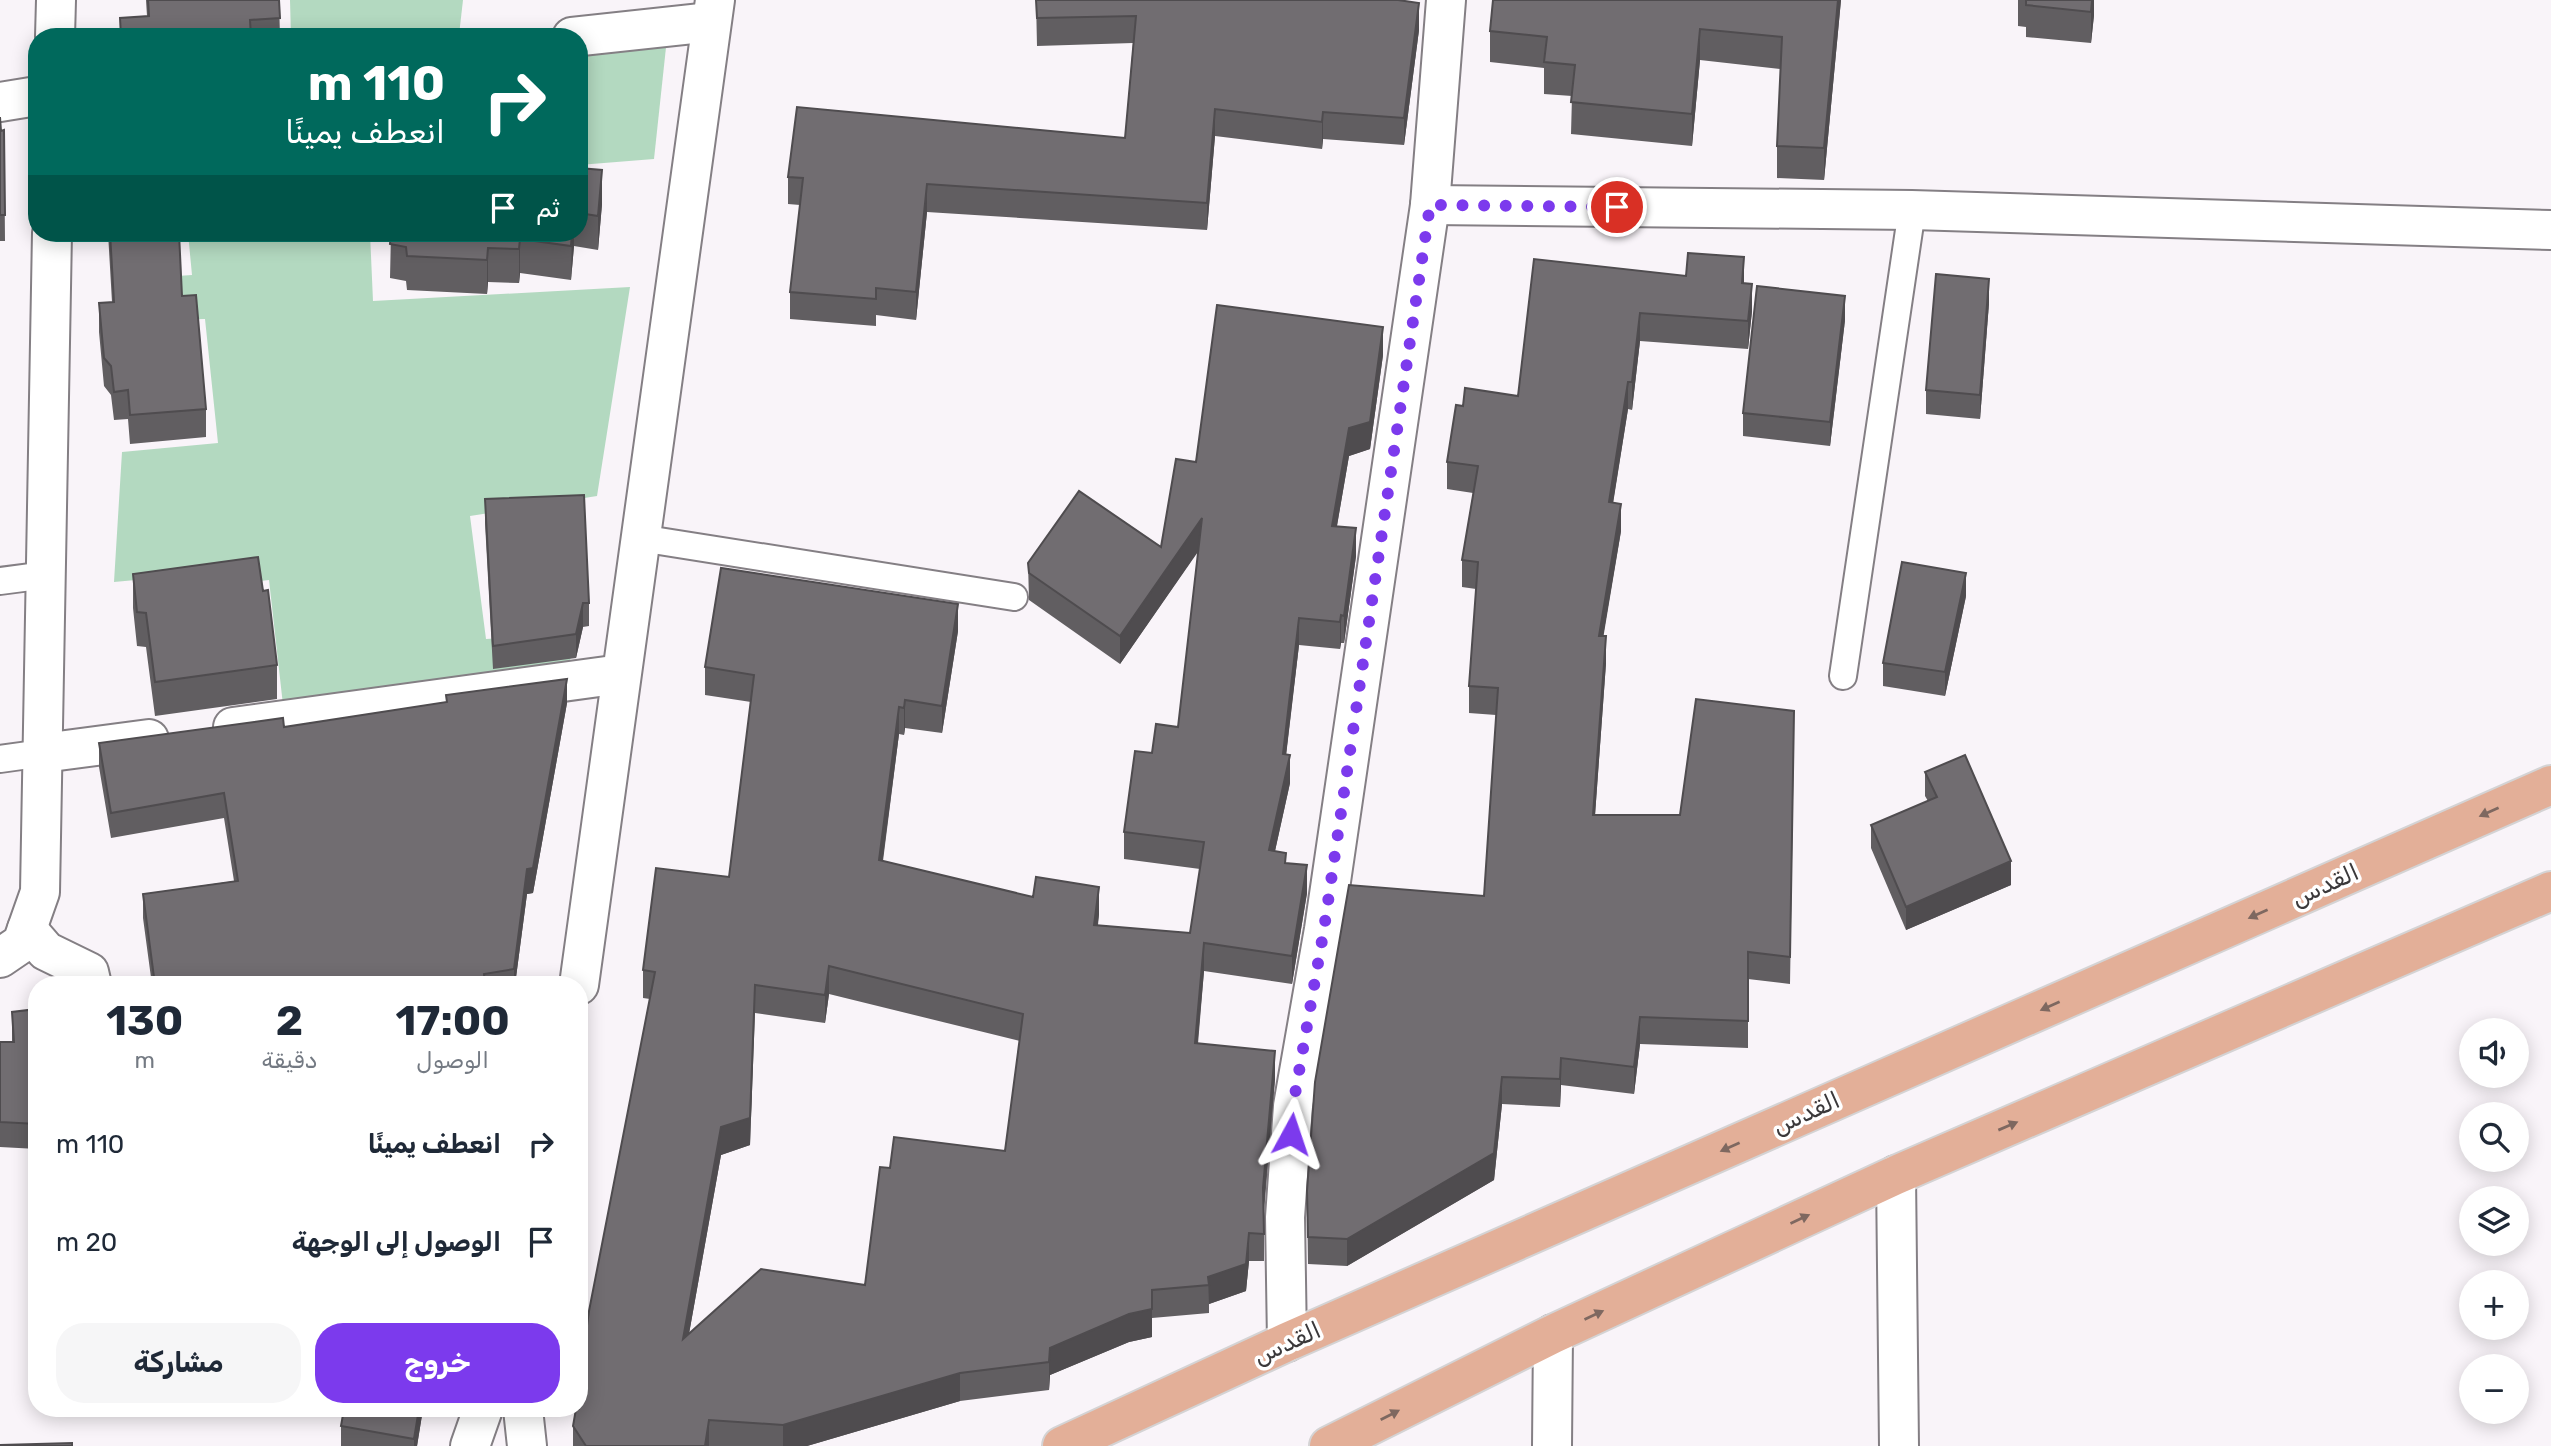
<!DOCTYPE html>
<html lang="ar">
<head>
<meta charset="utf-8">
<style>
  body { margin:0; font-family:Rubik,"Noto Sans Arabic",sans-serif; background:#f6f6f7; color:#1f2937; direction:rtl; height:100vh; display:flex; flex-direction:column; font-size:26px; white-space:nowrap }
  * { box-sizing:border-box; margin:0 }
  p { font-size:23px; color:#747a83 }
  .icon { flex:none; width:38px; height:38px; fill:none; stroke:currentColor; stroke-width:2; stroke-linecap:round; stroke-linejoin:round }
  .map { position:relative; flex:1; overflow:hidden; direction:ltr }
  .side { position:absolute; left:28px; top:976px; width:560px; height:441px; display:flex; flex-direction:column; background:#fff; border-radius:28px; box-shadow:0 4px 18px #0003; direction:rtl }
  .side>* { flex:none }
  .hud { position:absolute; left:28px; top:28px; width:560px; height:214px; border-radius:28px; box-shadow:0 4px 18px #0003; direction:rtl; background:#00695c; color:#fff; overflow:hidden }
  .controls { position:absolute; left:2459px; top:1018px; display:grid; gap:14px }
  .controls a { display:grid; place-items:center; width:70px; height:70px; border-radius:50%; background:#fff; box-shadow:0 4px 18px #0003; font-size:35px }
  .pin { position:absolute; display:grid; place-items:center; width:60px; height:60px; color:#fff; margin:-30px; border:4px solid #fff; border-radius:50%; box-shadow:0 2px 7px #0007 }
  .me { position:absolute; width:77px; margin:-38px; rotate:5deg; stroke-linejoin:round; filter:drop-shadow(0 0 5px #0008) }
  .turn { display:flex; align-items:center; gap:24px; height:147px; padding:0 28px; font-size:32px }
  .turn .icon { width:91px; height:91px; stroke-width:2.5 }
  .turn b { display:block; font-size:49px; line-height:60px }
  .then { display:flex; align-items:center; height:66px; padding:0 28px; background:#0003; gap:14px; font-size:26px }
  .eta { display:flex; justify-content:space-evenly; align-items:center; height:119px; text-align:center }
  .eta b { font-size:42px; font-weight:700; line-height:49px }
  .button { display:flex; gap:14px; margin-top:auto; padding:14px 28px }
  .button a { flex:1; height:80px; border-radius:28px; background:#7c3aed; color:#fff; font-size:28px; font-weight:700; line-height:80px; text-align:center }
  .button a+a { background:#f6f6f7; color:#1f2937 }
  ul { padding:0; list-style:none }
  li { display:flex; align-items:center; gap:21px; height:98px; padding:0 28px }
  li div { flex:1 }
  li b { display:block; font-size:26px }
  li em { font-style:normal }
  .map>svg:first-child { display:block }
  .green { fill:#b3d9c0 }
  .lines { fill:none; stroke-linecap:round; stroke-linejoin:round }
  .service-casing { stroke:#847f84; stroke-width:30 }
  .minor-casing { stroke:#847f84; stroke-width:42 }
  .primary-casing { stroke:#d4d3d4; stroke-width:42 }
  .service { stroke:#fff; stroke-width:26 }
  .minor { stroke:#fff; stroke-width:38 }
  .primary { stroke:#e3af98; stroke-width:38 }
  .wall { fill:#615e61; fill-rule:evenodd }
  .shaded-wall { fill:#4f4c4f }
  .building { fill:#716d71; stroke:#4f4c4f; stroke-width:2; fill-rule:evenodd }
  .oneway { fill:#7e6860 }
  .route { stroke:#7c3aed; stroke-width:12; stroke-dasharray:0 21.6 }
  .labels { text-anchor:middle; dominant-baseline:central; stroke-width:7; stroke-linejoin:round; paint-order:stroke }
  .street-label { font-size:24px; fill:#3b393b; stroke:#fff }
</style>
</head>
<body>
<div class="map">
<svg width="2551" height="1446" viewBox="0 0 2551 1446">
  <rect width="100%" height="100%" fill="#f9f4f9"/>
  <!-- green -->
  <g class="green">
    <polygon points="290,0 463,0 459,35 291,37"/>
    <polygon points="667,38 654,159 579,165 579,48"/>
    <polygon points="188,233 370,233 373,301 630,287 597,496 470,516 486,639 575,633 568,672 284,714 269,580 180,590 179,576 114,582 122,452 218,443 205,319 122,321 119,280 192,275"/>
  </g>
  <g class="lines">
    <!-- service casing -->
    <g class="service-casing">
      <g id="service">
        <polyline points="640,538 1014,597"/>
        <polyline points="0,581 46,575"/>
        <polyline points="1843,676 1912,210"/>
        <polyline points="0,759 43,753"/>
      </g>
    </g>
    <!-- minor casing -->
    <g class="minor-casing">
      <g id="minor">
        <polyline points="55,37 56,0"/>
        <polyline points="572,37 711,22"/>
        <polyline points="0,102 37,96"/>
        <polyline points="1430,205 1912,210 2551,230"/>
        <polyline points="233,727 621,674"/>
        <polyline points="43,753 149,739"/>
        <polyline points="27,929 46,951 89,972 92,985"/>
        <polyline points="0,958 22,943 40,892 52,233"/>
        <polyline points="579,985 715,0"/>
        <polyline points="1896,1175 1899,1446"/>
        <polyline points="1287,1342 1285,1217 1293,1106 1324,929 1430,205 1446,0"/>
        <polyline points="523,1409 527,1446"/>
        <polyline points="470,1446 483,1409"/>
        <polyline points="1552,1446 1553,1334"/>
      </g>
    </g>
    <!-- primary casing -->
    <g class="primary-casing">
      <g id="primary">
        <polyline points="1062,1446 1287,1342 2551,785"/>
        <polyline points="1329,1446 1553,1334 1896,1175 2551,891"/>
      </g>
    </g>
    <!-- service -->
    <use href="#service" class="service"/>
    <!-- minor -->
    <use href="#minor" class="minor"/>
    <!-- primary -->
    <use href="#primary" class="primary"/>
  </g>
  <!-- wall -->
  <g class="wall">
    <polygon points="146,0 279,0 280,37 120,37 120,18 147,16"/>
    <polygon points="1036,0 1419,30 1404,145 1323,139 1322,149 1215,136 1207,230 927,212 916,320 876,315 876,326 790,319 790,292 800,205 788,204 788,177 1125,138 1133,43 1037,46"/>
    <polygon points="1841,0 1824,180 1777,178 1777,146 1781,69 1700,60 1692,146 1571,134 1572,96 1544,94 1544,68 1490,62 1490,31"/>
    <polygon points="2018,0 2094,0 2094,15 2091,43 2026,37 2026,27 2018,26"/>
    <polygon points="0,117 1,131 4,130 5,241 0,241"/>
    <polygon points="579,168 602,204 598,250 574,246 571,280 520,273 519,283 488,282 487,294 407,290 406,281 390,278 391,233 579,233"/>
    <polygon points="108,233 179,233 182,296 206,409 206,437 130,444 128,419 114,420 111,395 104,386 99,332 99,303 112,302"/>
    <polygon points="1534,259 1744,283 1752,311 1748,349 1640,341 1632,410 1628,409 1613,502 1621,531 1603,636 1606,663 1595,815 1680,815 1794,738 1790,984 1748,979 1748,1048 1640,1044 1634,1094 1561,1085 1560,1107 1502,1104 1494,1180 1347,1266 1308,1264 1307,1191 1484,896 1496,715 1469,713 1469,686 1476,589 1462,587 1462,560 1473,493 1447,489 1447,462 1463,406 1518,396"/>
    <polygon points="1989,303 1980,419 1926,414 1926,390"/>
    <polygon points="1845,320 1830,446 1743,436 1743,413"/>
    <path d="M1383,355L1370,449L1349,456L1337,526L1356,556L1344,643H1341L1340,649L1299,645L1286,754L1290,783L1275,851L1286,863L1307,893L1292,984L1204,971L1198,1044L1275,1079L1264,1212V1261H1249L1246,1291L1209,1304V1313L1152,1318V1337L1129,1342L1050,1375L1049,1390L960,1401L807,1446H573V1426L650,999L643,998V970L729,877L751,702L705,695V667L958,631L942,733L905,728L904,735L899,734L883,861L1099,914L1098,925L1190,933L1200,869L1124,859V832L1152,753L1178,727L1198,551L1120,664L1029,600L1028,563L1161,547L1196,462ZM829,994L1020,1041L1005,1151L890,1168L865,1285L689,1334L721,1155L750,1145L755,1013L825,1023Z"/>
    <polygon points="485,499 589,603 589,626 583,627 576,658 493,669 485,523"/>
    <polygon points="133,574 263,591 277,665 277,699 155,716 146,647 137,646 133,608"/>
    <polygon points="1966,596 1945,696 1883,686 1883,663"/>
    <polygon points="446,695 567,703 533,893 527,894 515,985 152,985 143,918 143,894 234,881 224,818 111,838 99,767 99,743 284,727 446,702"/>
    <polygon points="1925,772 2011,885 1906,930 1871,848 1871,825 1928,801 1925,796"/>
    <polygon points="37,1009 37,1149 0,1147 0,1042 12,1042 12,1012"/>
    <polygon points="423,1409 417,1446 341,1446 341,1426"/>
  </g>
  <!-- shaded-wall -->
  <g class="shaded-wall">
    <polygon points="1838,0 1841,0 1824,180 1824,148"/>
    <polygon points="2092,0 2094,0 2094,15 2091,43 2091,12"/>
    <polygon points="1419,3 1419,30 1404,145 1404,118"/>
    <polygon points="1700,29 1700,60 1692,146 1692,114"/>
    <polygon points="1215,109 1215,136 1207,230 1207,203"/>
    <polygon points="1323,112 1323,139 1322,149 1322,122"/>
    <polygon points="602,170 602,204 598,250 598,216"/>
    <polygon points="927,184 927,212 916,320 916,292"/>
    <polygon points="572,233 574,233 574,246 571,280"/>
    <polygon points="520,239 520,273 519,283 519,249"/>
    <polygon points="488,248 488,282 487,294 487,260"/>
    <polygon points="1744,257 1744,284 1742,283"/>
    <polygon points="1989,279 1989,303 1980,419 1980,395"/>
    <polygon points="1752,284 1752,311 1748,349 1748,321"/>
    <polygon points="1845,296 1845,320 1830,446 1830,422"/>
    <polygon points="1640,313 1640,341 1632,410 1632,382"/>
    <polygon points="1383,327 1383,355 1370,449 1349,456 1332,554 1332,526 1349,428"/>
    <polygon points="1628,382 1628,409 1609,529 1609,502"/>
    <polygon points="1621,504 1621,531 1599,663 1599,636"/>
    <polygon points="1202,518 1202,546 1120,664 1120,636"/>
    <polygon points="1356,528 1356,556 1344,643 1344,616"/>
    <polygon points="1966,573 1966,596 1945,696 1945,672"/>
    <polygon points="583,603 583,627 576,658 576,634"/>
    <polygon points="958,604 958,631 942,733 942,706"/>
    <polygon points="1341,615 1341,643 1340,649 1340,622"/>
    <polygon points="1299,618 1299,645 1283,782 1283,754"/>
    <polygon points="1606,636 1606,663 1593,843 1593,815"/>
    <polygon points="567,679 567,703 533,893 527,894 515,985 514,985 514,969 527,869"/>
    <polygon points="905,700 905,728 904,735 904,708"/>
    <polygon points="899,707 899,734 879,888 879,860"/>
    <polygon points="1290,755 1290,783 1269,878 1269,850"/>
    <polygon points="2011,861 2011,885 1906,930 1906,907"/>
    <polygon points="1307,865 1307,893 1292,984 1292,956"/>
    <polygon points="1099,887 1099,914 1094,952 1094,925"/>
    <polygon points="1204,943 1204,971 1195,1071 1195,1043"/>
    <polygon points="829,966 829,994 825,1023 825,995"/>
    <polygon points="755,985 750,1145 721,1155 683,1367 683,1339 721,1127"/>
    <polygon points="1640,1017 1640,1044 1634,1094 1634,1067"/>
    <polygon points="1275,1051 1275,1079 1263,1216 1263,1188"/>
    <polygon points="1561,1058 1561,1085 1560,1107 1560,1079"/>
    <polygon points="1502,1077 1502,1104 1494,1180 1347,1266 1347,1239"/>
    <polygon points="1249,1233 1249,1261 1246,1291 1209,1304 1208,1277"/>
    <polygon points="1152,1309 1152,1337 1129,1342 1050,1375 1049,1390 1049,1362 1050,1348 1129,1314"/>
    <polygon points="960,1373 960,1401 807,1446 783,1446 783,1425"/>
    <polygon points="419,1409 423,1409 417,1446 414,1446 414,1439"/>
    <polygon points="709,1420 709,1446 705,1446"/>
  </g>
  <!-- building -->
  <g class="building">
    <polygon points="148,0 279,0 280,18 250,20 251,37 121,37 120,18 149,16"/>
    <polygon points="1036,0 1398,0 1419,3 1404,118 1323,112 1322,122 1215,109 1207,203 927,184 916,292 876,288 876,299 790,292 803,178 788,177 797,107 1125,138 1136,16 1037,18"/>
    <polygon points="1493,0 1838,0 1824,148 1777,146 1782,37 1700,29 1692,114 1571,102 1575,65 1544,62 1547,37 1490,31"/>
    <polygon points="2026,0 2092,0 2091,12 2026,5"/>
    <polygon points="0,117 1,131 4,130 5,215 0,215"/>
    <polygon points="579,168 602,170 598,216 579,213"/>
    <polygon points="110,233 179,233 182,296 196,295 206,409 130,415 128,390 114,392 111,366 104,358 99,303 114,302"/>
    <polygon points="391,233 572,233 571,246 520,239 519,249 488,248 487,260 407,256 406,247 390,244"/>
    <polygon points="1688,253 1744,257 1742,283 1752,284 1748,321 1640,313 1632,382 1628,382 1609,502 1621,504 1599,636 1606,636 1593,815 1680,815 1696,699 1794,711 1790,957 1748,952 1748,1021 1640,1017 1634,1067 1561,1058 1560,1079 1502,1077 1494,1153 1347,1239 1308,1237 1307,1191 1315,1082 1349,885 1484,896 1498,688 1469,686 1478,562 1462,560 1478,466 1447,462 1456,405 1463,406 1465,388 1518,396 1534,259 1686,276"/>
    <polygon points="1936,274 1989,279 1980,395 1926,390"/>
    <polygon points="1757,286 1845,296 1830,422 1743,413"/>
    <path d="M1217,305L1383,327L1370,422L1349,428L1332,526L1356,528L1344,616L1341,615L1340,622L1299,618L1283,754L1290,755L1269,850L1286,853L1285,863L1307,865L1292,956L1204,943L1195,1043L1275,1051L1263,1188L1264,1234L1249,1233L1246,1264L1208,1277L1209,1285L1152,1290V1309L1129,1314L1050,1348L1049,1362L960,1373L783,1425L709,1420L705,1446H586L573,1426L576,1409H579V1382L589,1311L655,972L643,970L656,868L729,877L754,675L705,667L721,568L958,604L942,706L905,700L904,708L899,707L879,860L1033,897L1036,877L1099,887L1094,925L1190,933L1204,842L1124,832L1135,751L1152,753L1156,724L1178,727L1202,518L1120,636L1029,573L1028,563L1079,491L1161,547L1176,459L1196,462ZM829,966L1023,1014L1005,1151L894,1137L890,1168L880,1167L865,1285L761,1269L683,1339L721,1127L750,1118L755,985L825,995Z"/>
    <polygon points="584,495 589,603 583,603 576,634 493,646 485,499"/>
    <polygon points="258,557 263,591 268,590 277,665 155,682 146,613 137,612 133,574"/>
    <polygon points="1902,562 1966,573 1945,672 1883,663"/>
    <polygon points="567,679 533,868 527,869 514,969 484,974 485,985 155,985 143,894 238,881 224,793 111,813 99,743 283,718 284,727 447,702 446,695"/>
    <polygon points="1965,755 2011,861 1906,907 1871,825 1937,797 1925,772"/>
    <polygon points="37,1009 37,1124 0,1122 0,1042 14,1042 12,1012"/>
    <polygon points="344,1409 419,1409 414,1439 341,1426"/>
    <polygon points="72,1443 72,1446 0,1446 0,1445"/>
  </g>
  <!-- one-way arrows -->
  <defs><path id="oneway-solid" d="M-6-.8H1V-3.2L6.5 0L1 3.2V.8H-6Z" transform="scale(1.75)"/></defs>
  <g class="oneway">
    <use href="#oneway-solid" transform="translate(2489 812) rotate(156)"/>
    <use href="#oneway-solid" transform="translate(2258 914) rotate(156)"/>
    <use href="#oneway-solid" transform="translate(2050 1006) rotate(156)"/>
    <use href="#oneway-solid" transform="translate(2008 1126) rotate(-23)"/>
    <use href="#oneway-solid" transform="translate(1730 1147) rotate(156)"/>
    <use href="#oneway-solid" transform="translate(1800 1219) rotate(-25)"/>
    <use href="#oneway-solid" transform="translate(1594 1315) rotate(-25)"/>
    <use href="#oneway-solid" transform="translate(1390 1415) rotate(-27)"/>
  </g>
  <g class="lines">
    <!-- route -->
    <polyline class="route" points="1291,1134 1293,1106 1324,929 1430,205 1617,207"/>
  </g>
  <g class="labels">
    <!-- street labels -->
    <g class="street-label">
      <text transform="translate(2325 885) rotate(-24)">القدس</text>
      <text transform="translate(1806 1113) rotate(-24)">القدس</text>
      <text transform="translate(1287 1343) rotate(-24)">القدس</text>
    </g>
  </g>
</svg>
<div class="controls">
<a><svg class="icon" aria-label="sound" viewBox="0 0 24 24"><path d="M4 9h4l5-4v14l-5-4H4zM17 9q2 3 0 6"/></svg></a>
<a><svg class="icon" aria-label="search" viewBox="0 0 24 24"><circle cx="10" cy="10" r="6"/><path d="M15 15l6 6"/></svg></a>
<a><svg class="icon" aria-label="layers" viewBox="0 0 24 24"><path d="M12 4l9 5-9 5-9-5zM3 14l9 5 9-5"/></svg></a>
<a>+</a>
<a>−</a>
</div>
<div class="pin" style="left:1617px;top:207px;background:#d93025"><svg class="icon" aria-label="arrive" viewBox="0 0 24 24"><path d="M6 21V4h12l-3 4 3 4H6"/></svg></div>
<svg class="me" style="left:1291px;top:1134px" viewBox="-20 -20 40 40"><path d="M0-17L14 15 0 8-14 15z" fill="#7c3aed" stroke="#fff" stroke-width="4"/></svg>
<div class="hud">
<div class="turn"><svg class="icon" aria-label="right" viewBox="0 0 24 24"><path d="M7 20v-9h11M14 6l5 5-5 5"/></svg><div><b>110 m</b>انعطف يمينًا</div></div>
<div class="then">ثم<svg class="icon" aria-label="arrive" viewBox="0 0 24 24"><path d="M6 21V4h12l-3 4 3 4H6"/></svg></div>
</div>
<section class="side">
<div class="eta">
<div><b>17:00</b><p>الوصول</p></div>
<div><b>2</b><p>دقيقة</p></div>
<div><b>130</b><p>m</p></div>
</div>
<ul>
<li><svg class="icon" aria-label="right" viewBox="0 0 24 24"><path d="M7 20v-9h11M14 6l5 5-5 5"/></svg><div><b>انعطف يمينًا</b></div><em>110 m</em></li>
<li><svg class="icon" aria-label="arrive" viewBox="0 0 24 24"><path d="M6 21V4h12l-3 4 3 4H6"/></svg><div><b>الوصول إلى الوجهة</b></div><em>20 m</em></li>
</ul>
<div class="button"><a>خروج</a><a>مشاركة</a></div>
</section>
</div>
</body>
</html>
